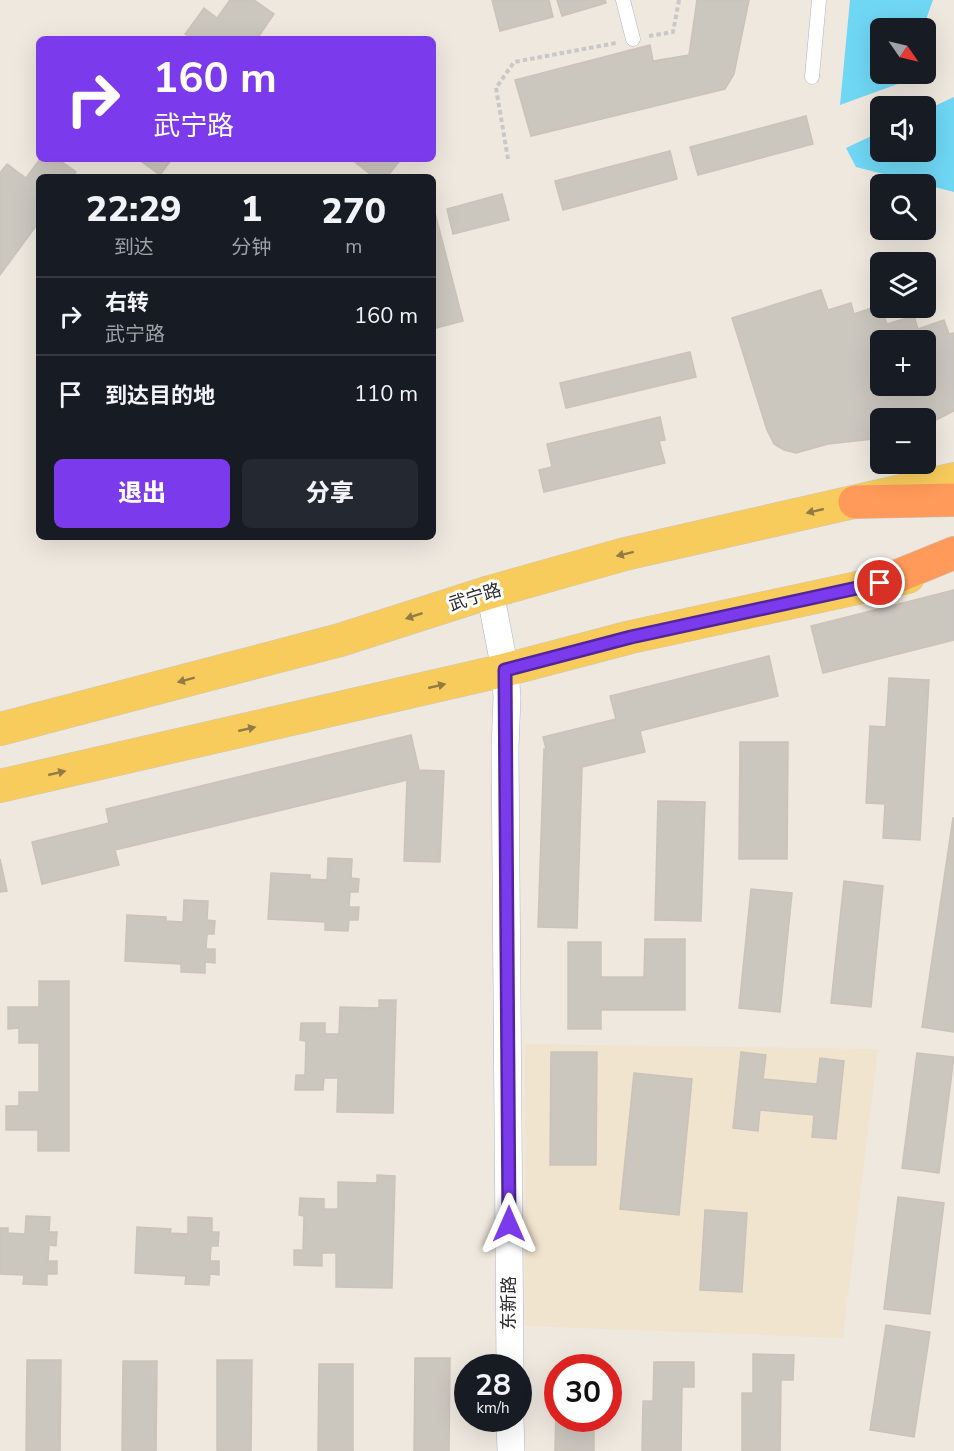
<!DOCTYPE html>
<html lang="zh">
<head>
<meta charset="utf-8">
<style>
  body { margin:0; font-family:"Nunito Sans","Noto Sans SC",sans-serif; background:#242831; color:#f1f3f6; height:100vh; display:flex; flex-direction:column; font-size:22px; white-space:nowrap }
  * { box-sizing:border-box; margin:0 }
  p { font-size:20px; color:#9ea1a6 }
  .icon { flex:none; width:33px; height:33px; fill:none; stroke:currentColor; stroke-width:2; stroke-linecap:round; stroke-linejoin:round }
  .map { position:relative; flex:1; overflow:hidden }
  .panel { position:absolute; left:36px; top:174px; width:400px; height:366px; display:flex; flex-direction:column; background:#171b24; border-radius:9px; box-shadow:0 6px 24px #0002 }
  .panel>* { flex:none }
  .top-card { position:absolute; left:36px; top:36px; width:400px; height:126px; border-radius:9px; box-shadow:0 6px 24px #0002; background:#7c3aed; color:#fff; overflow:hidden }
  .needle { width:39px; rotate:124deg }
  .controls { position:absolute; left:870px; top:18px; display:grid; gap:12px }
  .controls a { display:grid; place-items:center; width:66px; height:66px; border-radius:9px; background:#171b24; box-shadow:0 6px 24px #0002; font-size:30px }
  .speed { position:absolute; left:454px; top:1354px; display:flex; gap:12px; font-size:30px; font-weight:700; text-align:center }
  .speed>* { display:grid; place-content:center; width:78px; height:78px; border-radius:50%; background:#171b24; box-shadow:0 6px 24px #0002; line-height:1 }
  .speed small { font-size:15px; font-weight:400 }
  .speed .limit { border:9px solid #d22; background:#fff; color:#111 }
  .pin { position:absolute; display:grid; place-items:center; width:51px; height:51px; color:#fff; margin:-26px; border:3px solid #fff; border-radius:50%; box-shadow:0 2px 6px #0007 }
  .me { position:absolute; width:66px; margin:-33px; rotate:0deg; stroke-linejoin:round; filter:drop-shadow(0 0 4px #0008) }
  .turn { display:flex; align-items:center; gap:21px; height:126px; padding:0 18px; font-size:27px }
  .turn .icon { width:78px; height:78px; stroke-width:2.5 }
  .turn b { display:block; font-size:42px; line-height:51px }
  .eta { display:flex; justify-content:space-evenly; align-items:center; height:102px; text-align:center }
  .eta b { font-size:36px; font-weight:800; line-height:42px }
  .primary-button { display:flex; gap:12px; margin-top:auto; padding:12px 18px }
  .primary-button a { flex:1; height:69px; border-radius:9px; background:#7c3aed; color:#fff; font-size:24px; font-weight:800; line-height:69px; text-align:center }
  .primary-button a+a { background:#242831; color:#f1f3f6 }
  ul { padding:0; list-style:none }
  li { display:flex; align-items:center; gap:18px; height:78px; padding:0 18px; border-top:2px solid #363941 }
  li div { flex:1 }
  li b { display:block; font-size:22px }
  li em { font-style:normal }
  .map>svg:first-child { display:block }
  .education { fill:#f1e4cf }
  .water { fill:#6fd7f4 }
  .building { fill:#cbc6be; stroke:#cbc3b8; stroke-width:1.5; fill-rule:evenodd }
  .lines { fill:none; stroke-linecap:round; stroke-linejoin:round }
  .lane-casing { stroke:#afb3bd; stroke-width:15 }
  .street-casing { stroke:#afb3bd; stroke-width:28 }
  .primary-casing { stroke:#c8c8c8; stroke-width:34 }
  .highway-casing { stroke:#c8c8c8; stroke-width:34 }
  .path { stroke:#c8c8c8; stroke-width:4; stroke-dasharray:4.5 3; stroke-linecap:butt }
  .lane { stroke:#fff; stroke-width:14 }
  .street { stroke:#fff; stroke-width:27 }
  .primary { stroke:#f7cc5c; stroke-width:33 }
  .highway { stroke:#ff9a5a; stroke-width:33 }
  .oneway { fill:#927c44 }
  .route-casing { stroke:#51269a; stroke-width:15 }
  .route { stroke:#7c3aed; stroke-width:10 }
  .labels { text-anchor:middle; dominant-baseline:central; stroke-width:6; stroke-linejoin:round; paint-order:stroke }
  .street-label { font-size:18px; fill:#2d2d2d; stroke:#fff }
</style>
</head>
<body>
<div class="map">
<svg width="954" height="1451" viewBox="0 0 954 1451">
  <rect width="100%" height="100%" fill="#efe8df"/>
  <!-- education -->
  <polygon class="education" points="525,1044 878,1049 843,1338 525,1326"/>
  <!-- water -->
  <g class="water">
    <polygon points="850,0 933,0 923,28 880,28 880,74 908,74 906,81 840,105"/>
    <polygon points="954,97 954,192 856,167 846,148 880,132 880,152 926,152 926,110"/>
  </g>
  <!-- building -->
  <g class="building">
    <polygon points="230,0 254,0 274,14 257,39 193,39 185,34 204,8 217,18"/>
    <polygon points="492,0 549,0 553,17 500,31"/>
    <polygon points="557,0 605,0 606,3 562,16"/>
    <polygon points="697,0 749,0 734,74 725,89 531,136 515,80 650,45 653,61 689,55"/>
    <polygon points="806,116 813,144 698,175 690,147"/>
    <polygon points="670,151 677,179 563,210 555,181"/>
    <polygon points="40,159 58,159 76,172 72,177 39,177 39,222 0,275 0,173 7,164 26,178"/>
    <polygon points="138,159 172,159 160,175"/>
    <polygon points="351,159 401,159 387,177 374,177"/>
    <polygon points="502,194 509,220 453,234 447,209"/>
    <polygon points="434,209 463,321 436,328 434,318"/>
    <path d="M821,290L828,310L851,303L854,314L880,305L887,324L914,316L918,329L944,320L949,334L954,333V411L926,425V418H880V438L873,439L828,444L796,453L784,450L774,444L767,430L732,318ZM880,340H926V386H880Z"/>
    <polygon points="690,352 696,377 566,408 560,383"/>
    <polygon points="660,417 665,440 659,441 665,463 544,492 539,470 552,467 547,444"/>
    <polygon points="954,590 954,640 823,673 811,626"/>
    <polygon points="769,656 778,696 640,731 645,752 582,767 577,928 538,927 544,749 546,749 543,737 616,719 610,696"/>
    <polygon points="889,678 929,680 920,840 883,838 885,804 866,803 870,726 886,727"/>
    <polygon points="411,735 419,770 444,771 440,862 404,861 407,780 115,850 119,865 42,884 32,842 109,823 106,809"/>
    <polygon points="740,742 788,742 787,859 739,859"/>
    <polygon points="658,801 705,802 701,921 655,920"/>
    <polygon points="953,818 954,818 954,1032 922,1027"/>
    <polygon points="328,858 352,859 351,878 359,879 358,892 350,892 349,907 359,907 358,920 349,920 348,931 325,930 325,922 268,919 271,873 310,875 310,879 327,880"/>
    <polygon points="0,859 7,891 0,892"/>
    <polygon points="844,881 883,886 871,1007 831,1003"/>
    <polygon points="751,889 792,893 780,1012 739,1008"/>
    <polygon points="184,900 208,901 207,920 215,921 214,934 207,934 206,949 215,949 215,963 205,962 205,973 181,972 181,964 125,961 127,915 166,917 166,921 183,922"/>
    <polygon points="645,939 685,939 685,1010 601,1010 601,1029 568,1029 568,942 601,942 601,977 644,977"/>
    <polygon points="39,981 69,981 69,1151 38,1151 38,1130 6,1130 6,1106 19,1106 19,1092 39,1092 39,1043 19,1043 19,1028 8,1029 8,1007 39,1007"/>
    <polygon points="379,1000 396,1000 393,1113 337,1112 338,1078 324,1078 323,1090 295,1090 296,1075 305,1075 306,1041 300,1040 301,1023 325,1023 325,1034 339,1034 340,1007 379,1008"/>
    <polygon points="551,1052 597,1052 596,1165 550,1165"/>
    <polygon points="741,1052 766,1055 763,1079 817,1084 820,1058 844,1061 836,1139 812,1137 814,1115 760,1110 758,1131 733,1128"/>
    <polygon points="917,1053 954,1057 939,1173 902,1168"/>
    <polygon points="634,1073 692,1079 679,1215 620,1209"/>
    <polygon points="377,1175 395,1176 392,1288 336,1287 336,1253 322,1253 322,1266 294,1265 294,1250 303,1250 304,1216 299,1215 300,1198 324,1199 324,1209 338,1209 338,1182 377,1183"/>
    <polygon points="898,1197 944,1203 930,1314 884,1309"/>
    <polygon points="705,1210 747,1213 742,1292 700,1290"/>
    <polygon points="26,1216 50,1217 49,1232 57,1232 56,1246 49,1245 48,1261 57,1261 57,1274 47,1274 47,1285 23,1284 24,1275 0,1274 0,1228 8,1228 8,1233 25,1234"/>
    <polygon points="188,1217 212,1218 212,1232 219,1232 218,1246 211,1246 210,1261 219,1261 219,1275 210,1274 209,1285 185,1284 186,1276 135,1273 137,1227 171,1229 170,1233 188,1234"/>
    <polygon points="886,1325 930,1332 914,1437 870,1430"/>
    <polygon points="753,1354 794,1355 793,1380 781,1380 780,1451 742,1451 742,1393 753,1393"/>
    <polygon points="415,1358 450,1358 449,1451 414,1451"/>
    <polygon points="27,1360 61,1360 60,1451 26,1451"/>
    <polygon points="217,1360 252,1360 251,1451 217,1451"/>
    <polygon points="123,1361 157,1361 156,1451 122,1451"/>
    <polygon points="654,1362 694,1362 694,1387 682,1387 681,1451 642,1451 643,1401 653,1401"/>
    <polygon points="319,1364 353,1364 353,1451 318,1451"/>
    <polygon points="556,1409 558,1409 558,1419 594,1419 594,1451 555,1451"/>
  </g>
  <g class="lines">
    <!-- lane casing -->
    <g class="lane-casing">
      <g id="lane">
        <polyline points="623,0 633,39"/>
        <polyline points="812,77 819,0"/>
      </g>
    </g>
    <!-- street casing -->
    <g class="street-casing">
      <g id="street">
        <polyline points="490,592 505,670 507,697 505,748 510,1368"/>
        <polyline points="510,1419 511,1451"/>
      </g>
    </g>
    <!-- primary casing -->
    <g class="primary-casing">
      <g id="primary">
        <polyline points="0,729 340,640 490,592 625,554 954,479"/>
        <polyline points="0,786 505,670 631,637 908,577"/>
      </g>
    </g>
    <!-- highway casing -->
    <g class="highway-casing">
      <g id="highway">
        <polyline points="855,502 954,500"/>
        <polyline points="880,583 954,553"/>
      </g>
    </g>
    <!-- path -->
    <g class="path">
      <polyline points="649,36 673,32 679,0"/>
      <polyline points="508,159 496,88 514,62 616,43"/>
    </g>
    <!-- lane -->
    <use href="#lane" class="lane"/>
    <!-- street -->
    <use href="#street" class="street"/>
    <!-- primary -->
    <use href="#primary" class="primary"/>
    <!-- highway -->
    <use href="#highway" class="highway"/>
  </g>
  <!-- one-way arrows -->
  <defs><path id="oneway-solid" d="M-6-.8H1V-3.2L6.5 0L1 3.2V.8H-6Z" transform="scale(1.5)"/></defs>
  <g class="oneway">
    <use href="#oneway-solid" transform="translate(815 511) rotate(167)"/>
    <use href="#oneway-solid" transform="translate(625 554) rotate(166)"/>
    <use href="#oneway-solid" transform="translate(414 616) rotate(162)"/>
    <use href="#oneway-solid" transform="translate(186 680) rotate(165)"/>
    <use href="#oneway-solid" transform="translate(437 686) rotate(-13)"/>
    <use href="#oneway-solid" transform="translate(247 729) rotate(-13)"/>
    <use href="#oneway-solid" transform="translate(57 773) rotate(-13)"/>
  </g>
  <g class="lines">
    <!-- route casing -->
    <g class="route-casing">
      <polyline id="route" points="509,1224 505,670 631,637 880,583"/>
    </g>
    <!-- route -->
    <use href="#route" class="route"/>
  </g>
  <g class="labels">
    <!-- street labels -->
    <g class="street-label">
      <text transform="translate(475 597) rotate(-17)">武宁路</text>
      <text transform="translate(509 1303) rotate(-90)">东新路</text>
    </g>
  </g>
</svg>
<div class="controls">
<a><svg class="needle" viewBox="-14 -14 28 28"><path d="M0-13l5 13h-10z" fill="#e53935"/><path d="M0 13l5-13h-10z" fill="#9ea1a6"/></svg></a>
<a><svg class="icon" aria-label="sound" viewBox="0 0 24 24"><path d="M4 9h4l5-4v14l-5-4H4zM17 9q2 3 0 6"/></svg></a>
<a><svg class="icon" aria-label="search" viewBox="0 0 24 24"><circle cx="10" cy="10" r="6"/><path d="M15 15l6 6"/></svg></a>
<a><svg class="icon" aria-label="layers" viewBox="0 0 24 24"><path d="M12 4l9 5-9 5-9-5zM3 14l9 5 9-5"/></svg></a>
<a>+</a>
<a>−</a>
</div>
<div class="speed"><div>28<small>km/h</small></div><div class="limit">30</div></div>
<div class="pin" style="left:880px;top:583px;background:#d93025"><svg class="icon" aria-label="arrive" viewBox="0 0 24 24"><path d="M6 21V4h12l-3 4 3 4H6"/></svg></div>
<svg class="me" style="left:509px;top:1224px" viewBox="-20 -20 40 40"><path d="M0-17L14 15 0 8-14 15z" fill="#7c3aed" stroke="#fff" stroke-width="4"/></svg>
<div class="top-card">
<div class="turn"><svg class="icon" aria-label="right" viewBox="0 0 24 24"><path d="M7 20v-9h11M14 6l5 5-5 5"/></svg><div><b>160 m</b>武宁路</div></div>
</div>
<section class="panel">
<div class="eta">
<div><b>22:29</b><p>到达</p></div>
<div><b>1</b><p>分钟</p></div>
<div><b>270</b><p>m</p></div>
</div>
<ul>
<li><svg class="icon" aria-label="right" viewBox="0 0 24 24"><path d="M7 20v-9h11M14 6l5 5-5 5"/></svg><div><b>右转</b><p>武宁路</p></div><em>160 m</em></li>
<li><svg class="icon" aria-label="arrive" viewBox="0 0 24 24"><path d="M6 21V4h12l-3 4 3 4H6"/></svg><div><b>到达目的地</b></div><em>110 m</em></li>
</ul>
<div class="primary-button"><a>退出</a><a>分享</a></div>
</section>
</div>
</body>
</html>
